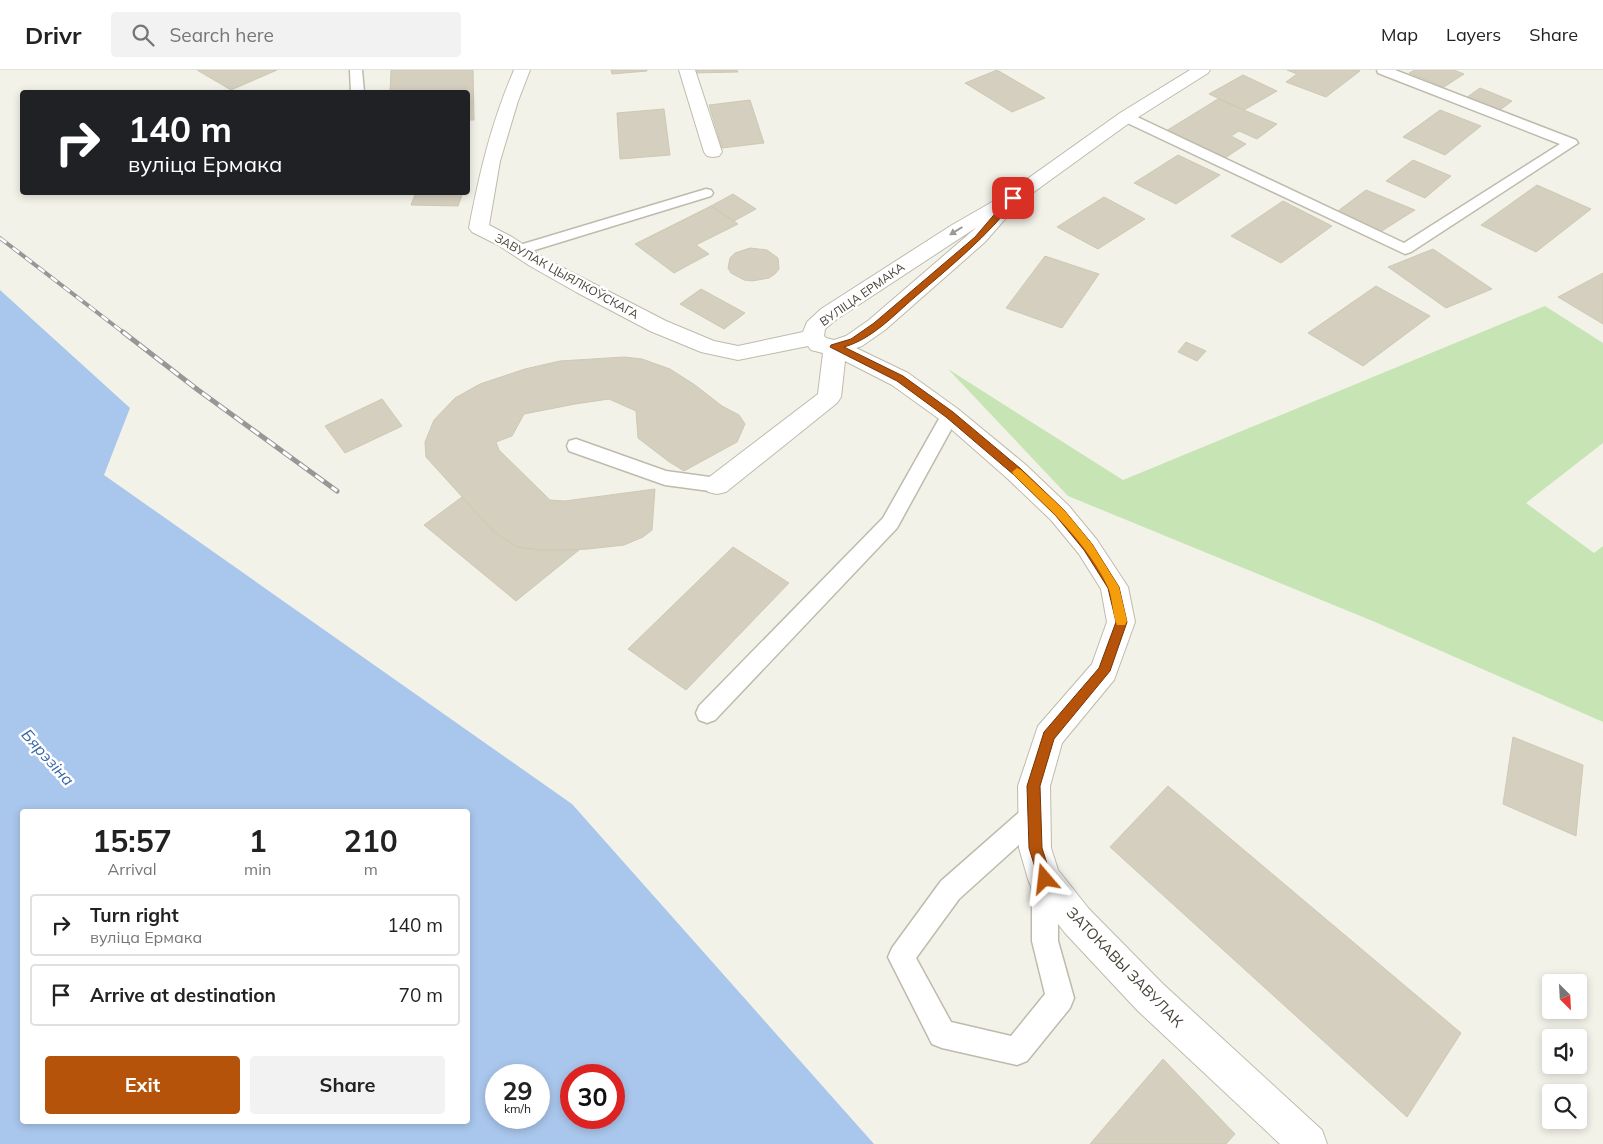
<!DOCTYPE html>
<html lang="en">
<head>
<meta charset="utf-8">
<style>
  body { margin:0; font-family:Mulish,sans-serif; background:#f2f2f2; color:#222; height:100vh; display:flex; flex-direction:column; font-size:19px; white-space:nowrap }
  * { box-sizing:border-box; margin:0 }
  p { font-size:16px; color:#767676 }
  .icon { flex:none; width:28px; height:28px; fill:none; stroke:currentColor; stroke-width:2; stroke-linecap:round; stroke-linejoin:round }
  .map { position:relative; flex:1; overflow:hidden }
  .details { position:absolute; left:20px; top:739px; width:450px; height:315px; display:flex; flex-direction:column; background:#fff; border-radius:5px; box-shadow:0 2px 8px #0003 }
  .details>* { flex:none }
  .banner { position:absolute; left:20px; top:20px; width:450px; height:105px; border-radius:5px; box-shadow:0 2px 8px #0003; background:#202124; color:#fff; overflow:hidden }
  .needle { width:32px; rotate:156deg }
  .controls { position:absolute; left:1542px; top:904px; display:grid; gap:10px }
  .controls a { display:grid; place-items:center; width:45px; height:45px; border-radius:5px; background:#fff; box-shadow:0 2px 8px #0003; font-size:25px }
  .speed { position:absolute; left:485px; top:994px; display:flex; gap:10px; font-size:25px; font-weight:700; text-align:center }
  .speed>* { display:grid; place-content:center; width:65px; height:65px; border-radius:50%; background:#fff; box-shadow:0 2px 8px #0003; line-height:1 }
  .speed small { font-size:12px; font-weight:400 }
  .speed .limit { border:8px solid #d22; background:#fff; color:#111 }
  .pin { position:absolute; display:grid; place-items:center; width:42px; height:42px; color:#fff; margin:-21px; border-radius:10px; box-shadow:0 2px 8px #0006 }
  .me { position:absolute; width:55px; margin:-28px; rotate:343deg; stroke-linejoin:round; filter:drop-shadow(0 0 4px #0008) }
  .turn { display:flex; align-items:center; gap:18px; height:105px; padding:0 25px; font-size:22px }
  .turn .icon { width:65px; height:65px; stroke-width:2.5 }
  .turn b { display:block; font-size:35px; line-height:42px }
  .eta { display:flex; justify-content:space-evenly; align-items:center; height:85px; text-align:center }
  .eta b { font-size:30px; font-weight:700; line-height:35px }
  .button { display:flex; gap:10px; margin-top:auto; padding:10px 25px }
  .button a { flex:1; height:58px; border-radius:5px; background:#b45309; color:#fff; font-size:20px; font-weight:700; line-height:58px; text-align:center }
  .button a+a { background:#f2f2f2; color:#222 }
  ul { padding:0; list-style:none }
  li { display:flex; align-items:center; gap:15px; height:62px; margin:0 10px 8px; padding:0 15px; border:2px solid #e0e0e0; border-radius:5px }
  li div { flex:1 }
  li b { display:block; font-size:19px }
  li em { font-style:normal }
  header { display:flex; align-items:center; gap:30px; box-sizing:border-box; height:70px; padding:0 25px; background:#fff; border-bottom:1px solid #e0e0e0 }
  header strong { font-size:24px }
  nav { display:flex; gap:28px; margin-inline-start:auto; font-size:18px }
  .search { width:350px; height:45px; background:#f2f2f2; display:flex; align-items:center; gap:12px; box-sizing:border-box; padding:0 18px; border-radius:5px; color:#767676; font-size:19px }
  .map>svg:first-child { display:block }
  .green { fill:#c7e5b4 }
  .water { fill:#a9c6ec; fill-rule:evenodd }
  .building { fill:#d4cfbf; stroke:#cfc8b2 }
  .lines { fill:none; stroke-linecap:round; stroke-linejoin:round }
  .service-casing { stroke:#bebbac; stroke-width:3 }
  .minor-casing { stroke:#bebbac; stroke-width:2 }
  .service { fill:#fff; fill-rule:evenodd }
  .minor { fill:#fff; fill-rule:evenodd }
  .rail-far1-casing { stroke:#979797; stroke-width:4 }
  .rail-casing { stroke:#979797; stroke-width:5 }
  .rail-far1 { stroke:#fff; stroke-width:2.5; stroke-dasharray:8; stroke-linecap:butt }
  .rail { stroke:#fff; stroke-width:3; stroke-dasharray:10; stroke-linecap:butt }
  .oneway { fill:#9a9892 }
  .route { fill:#b45309; stroke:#753606 }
  .slow { fill:#f59e0b }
  .labels { text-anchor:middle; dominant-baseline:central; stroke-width:5; stroke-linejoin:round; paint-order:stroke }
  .far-street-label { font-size:12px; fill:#474338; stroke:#fff }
  .street-label { font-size:15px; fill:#474338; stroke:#fff }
  .water-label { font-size:16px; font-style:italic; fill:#3667ad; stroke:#fff }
</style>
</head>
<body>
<header>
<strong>Drivr</strong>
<div class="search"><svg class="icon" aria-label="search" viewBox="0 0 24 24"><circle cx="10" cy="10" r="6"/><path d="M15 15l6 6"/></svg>Search here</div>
<nav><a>Map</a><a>Layers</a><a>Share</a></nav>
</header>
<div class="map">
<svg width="1603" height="1074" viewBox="0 0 1603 1074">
  <rect width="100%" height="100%" fill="#f3f2e9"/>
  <!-- green -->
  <polygon class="green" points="1545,236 1603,273 1603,373 1526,433 1594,483 1603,476 1603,652 1375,552 1068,426 948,299 1123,410"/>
  <!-- water -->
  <path class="water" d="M0,220L130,338L104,405L572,734L874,1074H0ZM22,741H468V1051H22ZM496,1005H539V1048H496ZM571,1005H614V1048H571Z"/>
  <!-- building -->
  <g class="building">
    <polygon points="197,0 277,0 231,20"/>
    <polygon points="391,0 473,0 474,50 468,50 468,22 390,22"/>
    <polygon points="611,0 647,0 647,1 612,4"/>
    <polygon points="692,0 737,0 738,2 692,3"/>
    <polygon points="997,0 1045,28 1012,42 965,13"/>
    <polygon points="1287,0 1357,0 1360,1 1326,27 1286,12 1297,4"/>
    <polygon points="1415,0 1454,0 1464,4 1444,17 1409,3"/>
    <polygon points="1243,5 1277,21 1244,40 1209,24"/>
    <polygon points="1480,18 1512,31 1496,43 1463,30"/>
    <polygon points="1218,29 1277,54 1257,69 1239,61 1231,66 1246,74 1225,88 1166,61"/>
    <polygon points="750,30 764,73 722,78 709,35"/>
    <polygon points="664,39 670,85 620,89 617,43"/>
    <polygon points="1440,40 1481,56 1445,85 1403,67"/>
    <polygon points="1178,85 1220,105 1176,134 1134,113"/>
    <polygon points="1413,90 1451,106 1425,128 1386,111"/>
    <polygon points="1537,115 1591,139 1536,182 1481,155"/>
    <polygon points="1366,120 1415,140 1377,164 1334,144"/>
    <polygon points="416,122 463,122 458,136 411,135"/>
    <polygon points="733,124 756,139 734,151 711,136"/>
    <polygon points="1104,127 1145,149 1098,179 1057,157"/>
    <polygon points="1283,131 1332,156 1281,193 1231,166"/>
    <polygon points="711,136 738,154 696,175 709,184 674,203 635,174"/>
    <polygon points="750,178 767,180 778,188 779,199 775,204 769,208 752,211 744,210 731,203 728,198 730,188 735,183"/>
    <polygon points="1433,179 1492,219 1446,238 1388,197"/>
    <polygon points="1045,186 1099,204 1062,258 1006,238"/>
    <polygon points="1603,203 1603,254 1558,227"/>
    <polygon points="1376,216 1430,246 1363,296 1308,263"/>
    <polygon points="701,219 745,243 724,259 680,234"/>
    <polygon points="1186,272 1206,281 1197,291 1178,282"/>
    <polygon points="624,287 642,289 670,299 695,315 722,336 739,345 745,354 737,372 684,401 668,391 638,368 636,341 609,329 575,334 524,344 512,366 496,372 499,380 550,430 565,431 655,419 652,460 643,467 624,475 588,479 554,481 517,477 493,461 426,387 425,372 434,350 455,328 480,314 525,299 560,291"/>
    <polygon points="382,329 402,356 345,383 325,356"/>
    <polygon points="462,427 493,461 517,477 536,480 579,480 516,531 424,455"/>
    <polygon points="733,477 789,513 686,620 628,579"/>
    <polygon points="1513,667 1583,695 1576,766 1503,734"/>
    <polygon points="1168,716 1461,963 1407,1047 1110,777"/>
    <polygon points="1163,989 1235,1064 1226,1074 1090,1074"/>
  </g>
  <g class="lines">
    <!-- service casing -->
    <g class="service-casing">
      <g id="service">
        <polygon points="350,0 362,0 364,22 351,22"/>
        <polygon points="1377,0 1395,0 1576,70 1578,73 1411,182 1405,184 1121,50 1119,47 1121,44 1131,44 1404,173 1560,74 1378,3"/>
        <polygon points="706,119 711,120 713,123 711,126 525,183 513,183 511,180 513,177"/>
        <polygon points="950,339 956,340 959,345 897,458 715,650 707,653 699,650 696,643 699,636 883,448 944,340"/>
        <polygon points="576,369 666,401 717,408 724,410 727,415 724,420 717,422 665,415 569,381 567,376 569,371"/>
        <polygon points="1033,734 1042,738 1045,746 1042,754 959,829 916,888 951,952 1011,966 1045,924 1032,871 1032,809 1036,800 1045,796 1054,800 1058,809 1058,871 1074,928 1070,938 1027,991 1017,995 942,978 932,974 888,887 892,878 941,811 1024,738"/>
      </g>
    </g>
    <!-- minor casing -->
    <g class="minor-casing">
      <g id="minor">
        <path d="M514,0H530L518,31L500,91L489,155L512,167L544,188L666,251L714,271L738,276L803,262L807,252L821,239L952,155L1006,124L1120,43L1190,0H1210L1208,3L1132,51L1020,132L985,172L885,260L862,276L856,278L908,303L958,339L1026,395L1069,436L1097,470L1128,517L1135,552L1114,610L1062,673L1050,716L1051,778L1058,800L1089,839L1163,914L1322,1060L1327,1074H1280L1137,940L1065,863L1033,821L1028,809L1019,778L1018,716L1038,656L1092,594L1107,552L1101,519L1079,484L1051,450L1008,409L942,351L892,315L845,291L841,327L837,333L726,422L717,424L708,422L705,415L708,408L818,324L823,283L811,280L808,276L738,290L701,282L650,261L576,222L530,196L498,175L472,162L469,158C480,101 491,54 514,0ZM977,157L869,250L846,266L834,270L826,268L824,266L825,259L837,249Z"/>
        <polygon points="679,0 695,0 722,82 719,86 713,87 707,86 704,82"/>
      </g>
    </g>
    <!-- service -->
    <use href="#service" class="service"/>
    <!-- minor -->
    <use href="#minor" class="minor"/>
    <!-- rail-far1 casing -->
    <g class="rail-far1-casing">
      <polyline id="rail-far1" points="0,168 124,263"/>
    </g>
    <!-- rail casing -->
    <g class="rail-casing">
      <polyline id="rail" points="123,262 198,320 337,421"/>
    </g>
    <!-- rail-far1 -->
    <use href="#rail-far1" class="rail-far1"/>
    <!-- rail -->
    <use href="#rail" class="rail"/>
  </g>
  <!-- one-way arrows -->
  <defs><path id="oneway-solid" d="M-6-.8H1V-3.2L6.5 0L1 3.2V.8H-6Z" transform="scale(1.25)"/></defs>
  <use class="oneway" href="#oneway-solid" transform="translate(956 161) rotate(148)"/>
  <!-- route -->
  <path class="route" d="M1010,126L1017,128C988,166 951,196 915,227C893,246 872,269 844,277L903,306L953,342L1021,399L1064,440L1092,474L1119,517L1127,552L1110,601L1054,669L1040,716L1042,778L1052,809L1050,814L1045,816L1040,814L1029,778L1027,716L1044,662L1099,598L1116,552L1108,518L1084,480L1056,446L1014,405L946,347L897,311L830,277L831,275L851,269L874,253L975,167Z"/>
  <!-- slow -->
  <path class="slow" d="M1017,398L1021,400L1064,440L1092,474L1119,517L1127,551L1125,555H1117C1112,543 1113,529 1108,517C1089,475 1047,436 1014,405L1012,402Z"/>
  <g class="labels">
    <!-- far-street labels -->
    <g class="far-street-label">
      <text transform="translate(567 206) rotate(29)">ЗАВУЛАК ЦЫЯЛКОЎСКАГА</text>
      <text transform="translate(862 224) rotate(-35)">ВУЛІЦА ЕРМАКА</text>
    </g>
    <!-- street labels -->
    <g class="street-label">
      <text transform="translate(1125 897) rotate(46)">ЗАТОКАВЫ ЗАВУЛАК</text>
    </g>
    <!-- water labels -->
    <g class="water-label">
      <text transform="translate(48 687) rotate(48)">Бярэзіна</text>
    </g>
  </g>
</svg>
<div class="controls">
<a><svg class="needle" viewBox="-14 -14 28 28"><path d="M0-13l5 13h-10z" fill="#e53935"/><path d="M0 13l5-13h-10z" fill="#767676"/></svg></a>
<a><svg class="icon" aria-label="sound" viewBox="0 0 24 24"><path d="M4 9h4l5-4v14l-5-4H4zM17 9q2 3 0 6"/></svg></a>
<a><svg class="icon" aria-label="search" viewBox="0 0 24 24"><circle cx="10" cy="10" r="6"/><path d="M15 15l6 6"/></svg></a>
</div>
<div class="speed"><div>29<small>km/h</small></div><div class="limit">30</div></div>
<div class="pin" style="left:1013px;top:128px;background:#d93025"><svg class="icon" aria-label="arrive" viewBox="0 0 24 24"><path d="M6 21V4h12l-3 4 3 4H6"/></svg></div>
<svg class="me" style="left:1045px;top:809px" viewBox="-20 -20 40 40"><path d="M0-17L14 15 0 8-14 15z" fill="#b45309" stroke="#fff" stroke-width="4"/></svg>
<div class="banner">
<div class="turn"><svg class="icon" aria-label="right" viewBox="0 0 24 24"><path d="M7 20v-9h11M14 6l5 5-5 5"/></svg><div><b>140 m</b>вуліца Ермака</div></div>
</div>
<section class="details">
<div class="eta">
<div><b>15:57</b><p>Arrival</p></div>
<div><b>1</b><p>min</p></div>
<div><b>210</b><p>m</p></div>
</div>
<ul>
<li><svg class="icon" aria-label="right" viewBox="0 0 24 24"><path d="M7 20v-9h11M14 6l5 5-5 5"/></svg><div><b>Turn right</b><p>вуліца Ермака</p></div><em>140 m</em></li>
<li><svg class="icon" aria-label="arrive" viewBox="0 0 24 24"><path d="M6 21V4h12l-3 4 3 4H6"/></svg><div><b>Arrive at destination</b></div><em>70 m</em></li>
</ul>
<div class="button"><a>Exit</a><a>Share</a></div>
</section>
</div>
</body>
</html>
